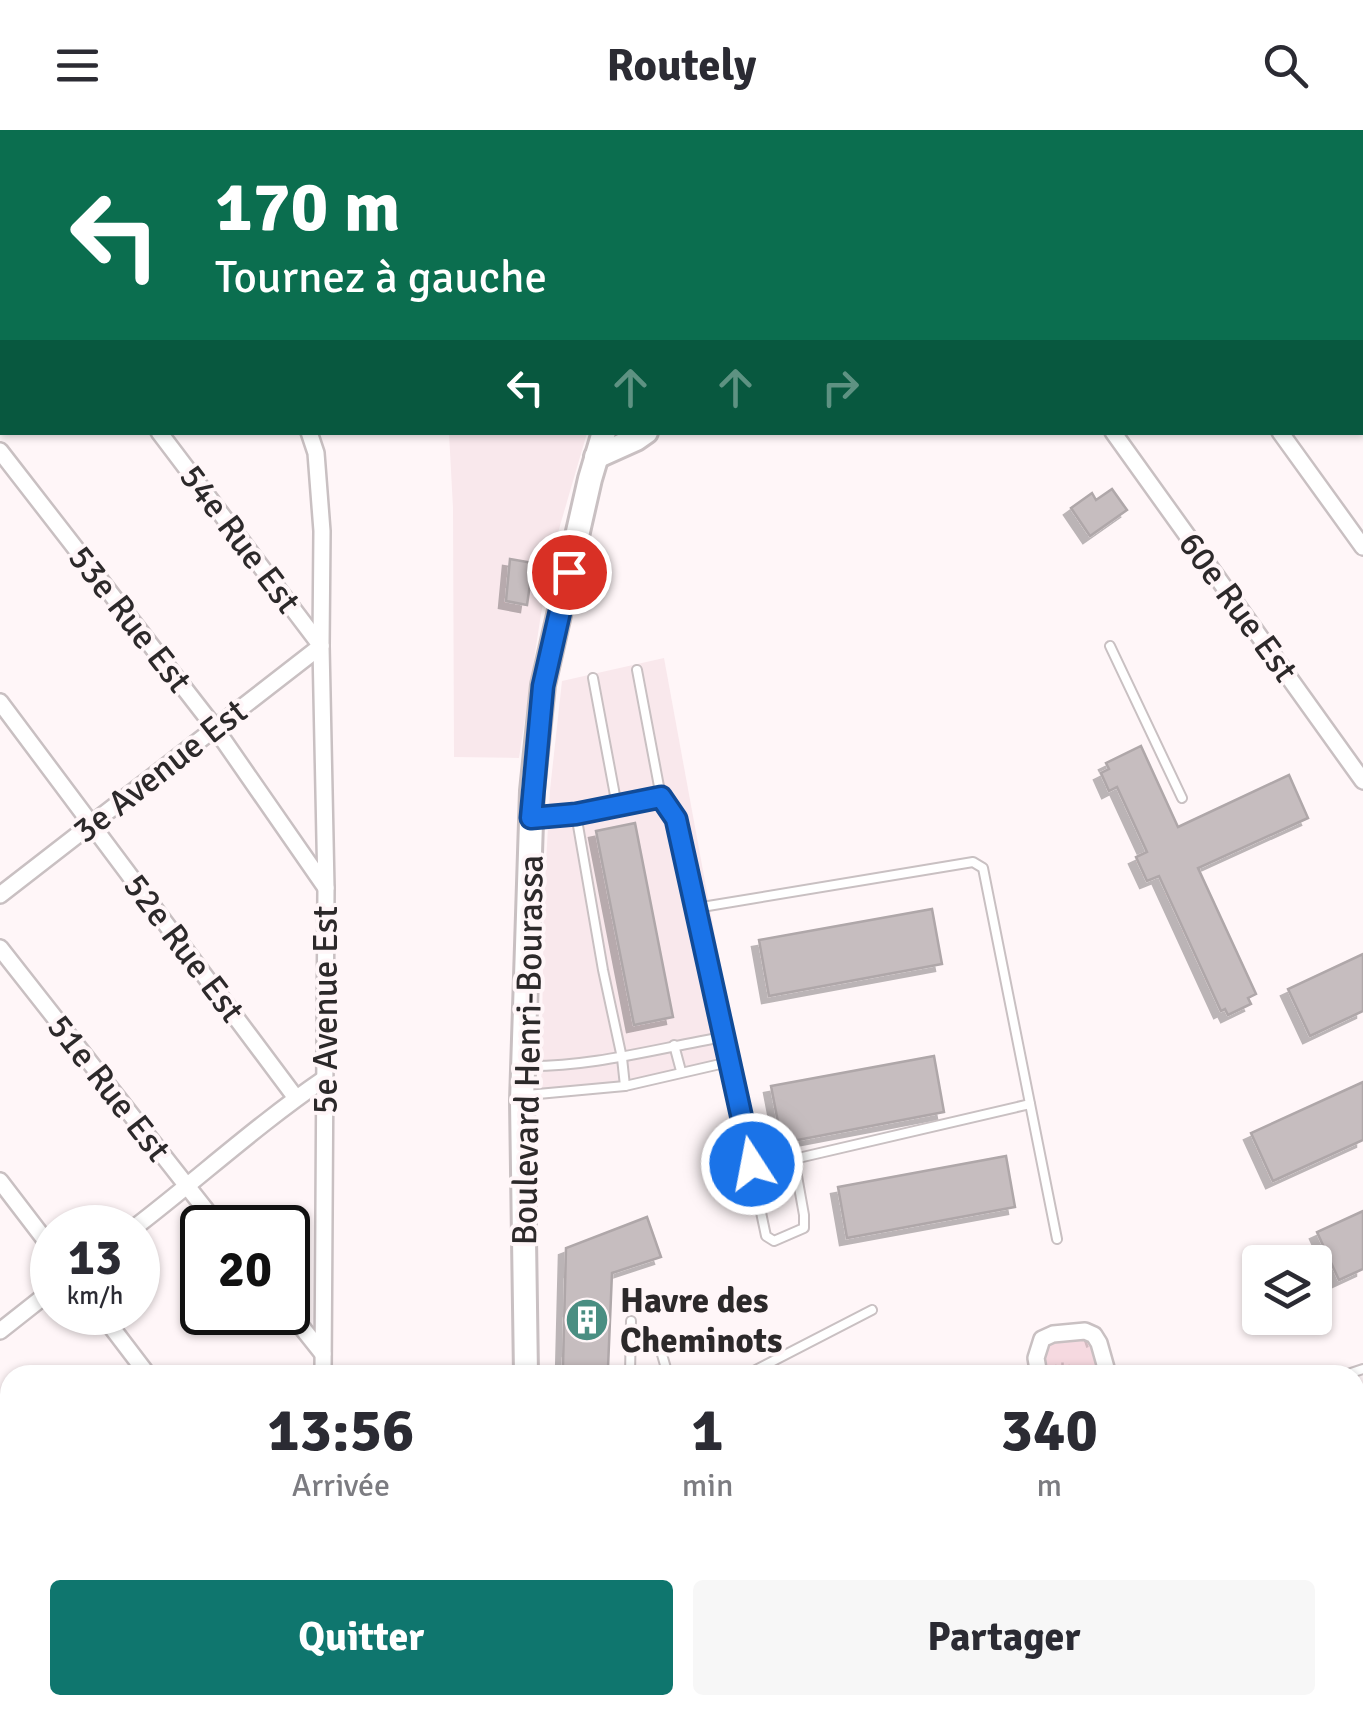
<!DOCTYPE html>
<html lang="fr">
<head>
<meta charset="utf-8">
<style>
  body { margin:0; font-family:Signika,sans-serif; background:#f7f7f7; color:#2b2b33; height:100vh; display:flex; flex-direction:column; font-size:38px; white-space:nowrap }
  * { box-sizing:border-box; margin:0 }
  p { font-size:32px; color:#7c7c81 }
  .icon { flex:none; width:55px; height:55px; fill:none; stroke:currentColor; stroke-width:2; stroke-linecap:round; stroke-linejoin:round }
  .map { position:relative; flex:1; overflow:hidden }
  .side { position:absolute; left:0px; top:1235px; width:1365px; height:350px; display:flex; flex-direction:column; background:#fff; border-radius:30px 30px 0 0; box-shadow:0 2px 8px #0004 }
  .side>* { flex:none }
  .top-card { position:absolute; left:0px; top:0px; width:1365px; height:305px; box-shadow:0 2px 8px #0004; background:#0b6e4f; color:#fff; overflow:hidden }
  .fabs { position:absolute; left:1242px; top:1115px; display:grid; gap:20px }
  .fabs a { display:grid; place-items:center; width:90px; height:90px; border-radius:10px; background:#fff; box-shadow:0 2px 8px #0004; font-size:50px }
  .speed { position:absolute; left:30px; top:1075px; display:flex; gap:20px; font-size:50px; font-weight:700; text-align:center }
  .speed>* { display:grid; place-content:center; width:130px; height:130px; border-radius:50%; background:#fff; box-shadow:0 2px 8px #0004; line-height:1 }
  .speed small { font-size:25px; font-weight:400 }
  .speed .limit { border:5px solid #111; border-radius:15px; background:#fff; color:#111 }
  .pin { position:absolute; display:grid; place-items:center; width:85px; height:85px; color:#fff; margin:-42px; border:5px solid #fff; border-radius:50%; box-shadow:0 2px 10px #0007 }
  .me { position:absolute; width:110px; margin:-55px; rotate:349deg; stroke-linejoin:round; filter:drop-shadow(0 0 8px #0008) }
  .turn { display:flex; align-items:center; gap:35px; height:210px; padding:0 50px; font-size:45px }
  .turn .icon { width:130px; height:130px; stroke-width:2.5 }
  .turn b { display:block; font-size:70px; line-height:85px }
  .lanes { display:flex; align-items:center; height:95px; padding:0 50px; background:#0003; justify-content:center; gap:50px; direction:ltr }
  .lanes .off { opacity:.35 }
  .eta { display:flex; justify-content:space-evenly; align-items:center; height:170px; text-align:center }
  .eta b { font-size:60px; font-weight:700; line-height:70px }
  .primary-button { display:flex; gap:20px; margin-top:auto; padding:20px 50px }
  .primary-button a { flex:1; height:115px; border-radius:10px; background:#0f766e; color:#fff; font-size:40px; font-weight:700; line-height:115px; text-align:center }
  .primary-button a+a { background:#f7f7f7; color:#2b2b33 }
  header { display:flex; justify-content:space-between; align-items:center; height:130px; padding:0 50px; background:#fff; font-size:45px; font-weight:700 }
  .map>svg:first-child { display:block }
  .built { fill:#f9e8ec }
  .grass { fill:url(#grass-tufts) }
  .building { fill:#c6bdbf; stroke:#afa7a9; stroke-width:2.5; filter:url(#shadow) }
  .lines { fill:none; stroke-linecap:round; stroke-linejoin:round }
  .lane-casing { stroke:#c9c0c2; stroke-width:12 }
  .street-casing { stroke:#c9c0c2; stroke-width:20 }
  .secondary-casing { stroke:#c9c0c2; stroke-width:28 }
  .lane { stroke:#fff; stroke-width:8 }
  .street { stroke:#fff; stroke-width:15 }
  .secondary { stroke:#fff; stroke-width:22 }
  .route-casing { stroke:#114b97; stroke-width:25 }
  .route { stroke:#1a73e8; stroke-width:18 }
  .labels { text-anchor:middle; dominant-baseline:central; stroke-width:8; stroke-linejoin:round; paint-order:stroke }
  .street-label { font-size:35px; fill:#2c292a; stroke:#fff6f8 }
  .poi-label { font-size:35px; font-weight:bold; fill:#2c292a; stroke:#fff6f8; text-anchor:start }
</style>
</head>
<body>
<header><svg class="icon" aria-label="menu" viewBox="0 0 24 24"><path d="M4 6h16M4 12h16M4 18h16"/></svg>Routely<svg class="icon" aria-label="search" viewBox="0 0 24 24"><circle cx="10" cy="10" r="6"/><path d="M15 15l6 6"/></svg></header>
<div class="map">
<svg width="1363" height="1585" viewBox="0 0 1363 1585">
  <defs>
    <pattern id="grass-tufts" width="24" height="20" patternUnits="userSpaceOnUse" patternTransform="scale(2.5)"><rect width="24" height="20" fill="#f6d9e0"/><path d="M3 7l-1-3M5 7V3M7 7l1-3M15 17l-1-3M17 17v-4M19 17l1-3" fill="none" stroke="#d3bac0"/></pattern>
    <filter id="shadow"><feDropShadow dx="-7" dy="7" stdDeviation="0" flood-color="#0004"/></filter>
  </defs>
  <rect width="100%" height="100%" fill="#fff6f8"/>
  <!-- built -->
  <g class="built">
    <polygon points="449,303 587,303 557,406 541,484 519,628 454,627 453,378"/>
    <polygon points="664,528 737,926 606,961 541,965 544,769 550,660 562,551"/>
    <polygon points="210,1575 423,1575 421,1585 197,1585"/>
  </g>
  <!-- grass -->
  <polygon class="grass" points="1085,1201 1108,1245 1039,1245 1042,1209"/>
  <!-- building -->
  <g class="building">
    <polygon points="1112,359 1127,380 1090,406 1071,378 1092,363 1096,370"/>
    <polygon points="510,429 533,433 527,475 506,471"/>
    <polygon points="1141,616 1178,697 1289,645 1308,688 1198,738 1256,864 1248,868 1251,874 1228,885 1225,879 1221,881 1159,746 1147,751 1136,727 1147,722 1117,657 1109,661 1101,643 1109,639 1106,633"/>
    <polygon points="635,693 673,887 634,895 596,701"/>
    <polygon points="932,779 942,834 769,866 759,810"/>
    <polygon points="1363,824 1363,881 1310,906 1288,859"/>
    <polygon points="934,926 944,982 782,1013 771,956"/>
    <polygon points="1363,952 1363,1010 1273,1051 1251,1003"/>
    <polygon points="1006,1026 1015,1077 847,1108 838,1057"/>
    <polygon points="1363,1081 1363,1139 1339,1150 1317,1102"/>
    <polygon points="647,1087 661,1127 612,1143 608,1238 563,1236 566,1118"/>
  </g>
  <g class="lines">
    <!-- lane casing -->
    <g class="lane-casing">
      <g id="lane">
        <polyline points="1110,516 1182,668"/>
        <polyline points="593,548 617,676"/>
        <polyline points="661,667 677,689 729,932"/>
        <polyline points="576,684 661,667 637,540"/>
        <polyline points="532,688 576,684 603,840 622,928 625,956"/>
        <polyline points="696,778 973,732 983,738 1057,1109"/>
        <polyline points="674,915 681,941"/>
        <path d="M526,936C593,937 658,918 724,907"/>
        <polyline points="527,965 625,956 729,932 766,1106 774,1111 804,1098 804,1085 794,1029 774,1029 752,1034"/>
        <polyline points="794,1029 1030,974"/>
        <polyline points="658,1211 668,1245"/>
        <polyline points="630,1245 631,1191"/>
        <polyline points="746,1245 872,1180"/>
        <polyline points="1345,1245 1363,1239"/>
        <polyline points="1355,1370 1363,1386"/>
        <polyline points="1314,1575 1318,1585"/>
      </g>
    </g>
    <!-- street casing -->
    <g class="street-casing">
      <g id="street">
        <polyline points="110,0 112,2"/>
        <polyline points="282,0 283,2"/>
        <polyline points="528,0 530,2"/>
        <polyline points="711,0 713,2"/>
        <polyline points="891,0 893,2"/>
        <polyline points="1243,0 1245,2"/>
        <polyline points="0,92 2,95"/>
        <polyline points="1362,119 1363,119"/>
        <polyline points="1362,168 1363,169"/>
        <polyline points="159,302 321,516"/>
        <polyline points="309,302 316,323 322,401 321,516 326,758 323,1245"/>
        <polyline points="1113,302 1363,651"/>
        <polyline points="1280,302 1363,417"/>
        <polyline points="0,321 215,598 326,758"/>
        <polyline points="0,572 296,968"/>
        <polyline points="0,765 321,516"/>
        <polyline points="0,818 220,1098"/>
        <polyline points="0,1051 52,1119"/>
        <path d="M134,1098C198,1049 258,994 324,949"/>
        <polyline points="288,1180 323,1224"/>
        <polyline points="100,1182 148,1245"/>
        <polyline points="0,1201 52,1160"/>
        <polyline points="1039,1245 1036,1228 1042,1209 1053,1204 1085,1201 1094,1205 1099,1213 1108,1245"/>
        <polyline points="0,1379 10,1391"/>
        <polyline points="157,1575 165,1585"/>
        <polyline points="710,1575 713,1585"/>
        <polyline points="880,1575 883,1585"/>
        <polyline points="1147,1575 1150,1585"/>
        <polyline points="179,1585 191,1575"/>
        <polyline points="575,1585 614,1575"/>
      </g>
    </g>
    <!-- secondary casing -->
    <g class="secondary-casing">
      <g id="secondary">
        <polyline points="727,2 729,0"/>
        <polyline points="1060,2 1063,0"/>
        <polyline points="596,327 636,309 646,302"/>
        <polyline points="526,1245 522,971 532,661 543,555 590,349 604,302"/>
        <polyline points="504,1585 505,1575"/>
      </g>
    </g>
    <!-- lane -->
    <use href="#lane" class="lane"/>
    <!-- street -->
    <use href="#street" class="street"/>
    <!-- secondary -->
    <use href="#secondary" class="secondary"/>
  </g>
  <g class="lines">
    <!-- route casing -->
    <g class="route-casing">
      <polyline id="route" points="569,442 543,556 531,688 576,684 661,667 676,689 752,1034"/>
    </g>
    <!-- route -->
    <use href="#route" class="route"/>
  </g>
  <!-- icons -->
  <defs>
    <g id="building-disc" transform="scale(2.25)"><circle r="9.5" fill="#4a8e82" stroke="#fff6f8"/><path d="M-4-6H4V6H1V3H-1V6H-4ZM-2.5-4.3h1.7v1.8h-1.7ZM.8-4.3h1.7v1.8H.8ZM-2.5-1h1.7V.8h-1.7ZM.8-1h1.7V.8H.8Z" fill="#fff"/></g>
  </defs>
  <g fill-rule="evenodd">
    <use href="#building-disc" x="587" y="1190"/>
  </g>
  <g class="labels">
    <!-- street labels -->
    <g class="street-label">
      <text transform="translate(240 409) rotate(53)">54e Rue Est</text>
      <text transform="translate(1238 477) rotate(54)">60e Rue Est</text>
      <text transform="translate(130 489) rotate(52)">53e Rue Est</text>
      <text transform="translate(160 641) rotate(-38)">3e Avenue Est</text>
      <text transform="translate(184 818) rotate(53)">52e Rue Est</text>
      <text transform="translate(325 880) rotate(-90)">5e Avenue Est</text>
      <text transform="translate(528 920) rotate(-89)">Boulevard Henri-Bourassa</text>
      <text transform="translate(109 958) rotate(52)">51e Rue Est</text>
    </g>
    <!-- poi labels -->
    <g class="poi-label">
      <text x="620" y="1170">Havre des<tspan x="620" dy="40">Cheminots</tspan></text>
    </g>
  </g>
</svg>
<div class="fabs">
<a><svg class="icon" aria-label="layers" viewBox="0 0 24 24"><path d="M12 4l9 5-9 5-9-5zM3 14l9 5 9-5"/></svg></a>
</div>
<div class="speed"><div>13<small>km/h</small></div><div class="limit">20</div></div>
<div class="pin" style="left:569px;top:442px;background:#d93025"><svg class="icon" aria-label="arrive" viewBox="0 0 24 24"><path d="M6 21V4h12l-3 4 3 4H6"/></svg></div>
<svg class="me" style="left:752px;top:1034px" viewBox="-20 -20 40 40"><circle r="17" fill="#1a73e8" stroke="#fff" stroke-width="3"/><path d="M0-11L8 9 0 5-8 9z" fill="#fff"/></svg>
<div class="top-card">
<div class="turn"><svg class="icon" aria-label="left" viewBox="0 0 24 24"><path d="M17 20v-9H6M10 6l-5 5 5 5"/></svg><div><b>170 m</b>Tournez à gauche</div></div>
<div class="lanes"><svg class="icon" aria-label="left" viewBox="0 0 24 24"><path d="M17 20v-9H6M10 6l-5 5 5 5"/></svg><svg class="icon off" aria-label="ahead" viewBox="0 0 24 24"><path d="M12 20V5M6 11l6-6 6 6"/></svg><svg class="icon off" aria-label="ahead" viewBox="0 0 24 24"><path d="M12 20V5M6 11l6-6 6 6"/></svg><svg class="icon off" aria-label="right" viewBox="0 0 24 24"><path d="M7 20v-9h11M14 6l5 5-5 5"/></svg></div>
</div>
<section class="side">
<div class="eta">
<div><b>13:56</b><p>Arrivée</p></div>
<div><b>1</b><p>min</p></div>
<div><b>340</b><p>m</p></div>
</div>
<div class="primary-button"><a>Quitter</a><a>Partager</a></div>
</section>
</div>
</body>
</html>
